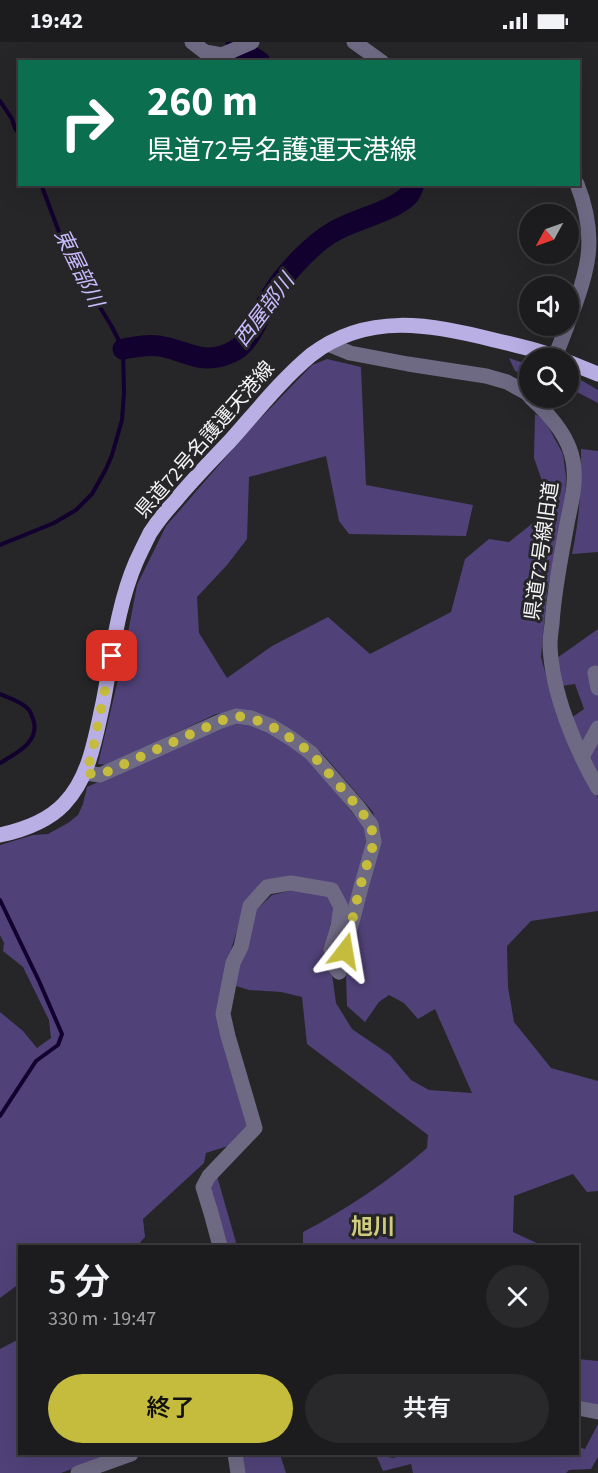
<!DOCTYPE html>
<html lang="ja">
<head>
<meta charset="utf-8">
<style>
  body { margin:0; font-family:"Source Sans 3","Noto Sans JP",sans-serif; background:#29292b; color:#f1f3f6; height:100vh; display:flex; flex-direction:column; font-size:22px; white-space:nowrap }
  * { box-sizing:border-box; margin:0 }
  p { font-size:20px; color:#a0a1a4 }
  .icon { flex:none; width:33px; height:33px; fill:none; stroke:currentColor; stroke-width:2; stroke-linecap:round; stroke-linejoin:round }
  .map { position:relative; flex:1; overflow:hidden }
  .panel { position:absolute; left:18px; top:1203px; width:561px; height:210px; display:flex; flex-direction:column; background:#1c1c1e; border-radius:0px; box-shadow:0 6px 24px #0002,0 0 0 2px #3a3a3c }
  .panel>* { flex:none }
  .banner { position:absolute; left:18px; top:18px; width:562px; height:126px; border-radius:0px; box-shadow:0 6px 24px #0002,0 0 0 2px #3a3a3c; background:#0b6e4f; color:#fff; overflow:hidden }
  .needle { width:39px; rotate:230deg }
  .controls { position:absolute; left:519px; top:162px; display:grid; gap:12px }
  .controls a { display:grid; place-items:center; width:60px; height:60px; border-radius:50%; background:#1c1c1e; box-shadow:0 6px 24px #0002,0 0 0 2px #3a3a3c; font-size:30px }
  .pin { position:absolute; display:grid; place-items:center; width:51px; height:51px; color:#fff; margin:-26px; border-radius:12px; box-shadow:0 3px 9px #0006 }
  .me { position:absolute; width:66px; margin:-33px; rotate:14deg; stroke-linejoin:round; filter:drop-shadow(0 0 4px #0008) }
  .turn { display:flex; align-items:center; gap:21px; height:126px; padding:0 30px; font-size:27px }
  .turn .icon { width:78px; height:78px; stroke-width:2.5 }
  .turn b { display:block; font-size:42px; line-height:51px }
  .round { display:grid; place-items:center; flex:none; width:63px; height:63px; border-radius:32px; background:#29292b }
  .head { display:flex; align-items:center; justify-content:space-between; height:102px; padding:0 30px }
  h1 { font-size:36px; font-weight:600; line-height:45px }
  .button { display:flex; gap:12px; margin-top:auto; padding:12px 30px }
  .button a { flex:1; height:69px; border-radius:36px; background:#c5bc3d; color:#111; font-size:24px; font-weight:600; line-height:69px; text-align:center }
  .button a+a { background:#29292b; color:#f1f3f6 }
  .status { display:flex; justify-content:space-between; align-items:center; height:42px; padding:0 30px; background:#1c1c1e; direction:ltr }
  .status svg { height:16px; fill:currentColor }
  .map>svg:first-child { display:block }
  .forest { fill:#504278 }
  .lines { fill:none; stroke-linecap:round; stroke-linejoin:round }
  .stream { stroke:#12002f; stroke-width:4 }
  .river { stroke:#12002f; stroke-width:21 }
  .minor { stroke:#6f6a84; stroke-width:15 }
  .major { stroke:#baafe4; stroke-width:15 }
  .route { stroke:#c5bc3d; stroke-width:10; stroke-dasharray:0 18 }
  .labels { text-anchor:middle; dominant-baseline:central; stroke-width:6; stroke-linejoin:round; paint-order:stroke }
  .street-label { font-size:20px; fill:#f4f4f6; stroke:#262528 }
  .water-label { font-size:21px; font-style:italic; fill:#cabbff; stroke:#262528 }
  .quarter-label { font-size:22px; font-weight:bold; fill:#d1cc7e; stroke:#262528 }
</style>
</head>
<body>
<div class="status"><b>19:42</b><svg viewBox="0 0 49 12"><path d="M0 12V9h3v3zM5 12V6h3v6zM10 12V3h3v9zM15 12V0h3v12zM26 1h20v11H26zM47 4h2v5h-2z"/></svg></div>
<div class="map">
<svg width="598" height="1431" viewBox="0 0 598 1431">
  <rect width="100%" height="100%" fill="#262528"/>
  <!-- forest -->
  <g class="forest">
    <polygon points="509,316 529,323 529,335 515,329"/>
    <path d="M327,317L361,325L366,443L473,463L466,494L349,492L339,479L326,414L249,435L247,497L227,523L197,555L199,591L227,636L272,604L328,575L370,612L451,570L465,517L489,497L509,500L538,477L547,453L534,416L535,372L544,377L563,412L566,435L565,469L547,550L541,615L557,674L582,730L598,756V869L531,879L507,904L508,945L514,980L551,1026L598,1039V1149L587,1150L573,1132L514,1154L513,1190L543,1204L503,1202L470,1204H303V1190C347,1167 389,1139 427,1106L428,1093L307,1002L302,955L281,950L249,948L236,944L239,922L255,869L272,853L294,848L328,853L334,868L325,904L332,932L336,961L352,987L390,1013L411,1038L429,1048L472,1051L435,967L418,977L404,961L389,953L379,960L365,980L347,964L346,934L369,835L381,800L373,770L321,710L277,679L237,669L216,672L108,723L98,722L124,612L137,543L166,484L252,385L312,323Z"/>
    <polygon points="569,333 574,334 598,348 598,361 569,346"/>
    <path d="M581,407L598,409V510L572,512C580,475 581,444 581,407Z"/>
    <polygon points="598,587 598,734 571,676 584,667 575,642 561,644 557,616"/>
    <polygon points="233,680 266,686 307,715 364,785 369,798 350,871 335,843 268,839 241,875 231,908 222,951 249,1084 231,1103 206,1111 204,1121 143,1177 145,1195 137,1204 20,1204 19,1242 0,1256 0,970 23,989 37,1006 51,996 49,978 23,925 3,909 4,901 0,893 0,803 33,793 48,792 68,781 78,773 83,762 87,745"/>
    <polygon points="217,1134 237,1204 225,1204 209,1144"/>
    <polygon points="19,1297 20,1412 115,1412 61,1431 0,1431 0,1307"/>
    <polygon points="578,1317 598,1319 598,1363 578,1358"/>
    <polygon points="598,1382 598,1415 591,1427 569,1428 566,1431 413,1431 411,1422 383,1429 376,1413 394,1416 401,1412 578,1412 578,1405 585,1407"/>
    <polygon points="242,1412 280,1412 286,1431 245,1431"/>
  </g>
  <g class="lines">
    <!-- stream -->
    <g class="stream">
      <polyline points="0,59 12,77 15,86 20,93"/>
      <polyline points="0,503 54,481 76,468 92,452 106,427 112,413 122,378 124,351 123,307 112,285 98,262 87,250 59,190 41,142"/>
      <path d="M0,652C9,656 23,660 29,668C31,670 32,675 33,677C41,699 17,711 0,721"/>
      <polyline points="0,858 39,939 62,992 58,1003 36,1019 0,1074"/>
    </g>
    <!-- river -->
    <g class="river">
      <polyline points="236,0 244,9 260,20"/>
      <path d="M123,307C134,305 147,302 159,304C186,308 201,324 230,311C253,301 259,271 272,252C285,231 312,202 333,190C354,177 390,171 408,154C411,151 412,147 414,142"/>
    </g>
    <!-- minor -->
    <g class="minor">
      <polyline points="192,0 205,10 222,13 252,0"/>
      <polyline points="354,0 382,20"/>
      <path d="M568,281C589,229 598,195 577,142"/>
      <polyline points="328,302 350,311 408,322 486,334 507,340 525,350 530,354"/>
      <polyline points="555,315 567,284"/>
      <path d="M531,356C549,372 569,395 573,419C577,441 571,461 567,482C561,515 554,548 552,582C551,589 550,597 550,604C552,651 575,706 598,746"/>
      <polyline points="595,631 598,646"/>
      <polyline points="582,715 598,686"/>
      <polyline points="85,731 100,733 221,679 236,674 251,676 271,684 292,697 311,711 358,765 371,783 374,800 361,845 339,930"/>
      <polyline points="220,1204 211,1171 203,1145 209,1134 255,1086 228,994 223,972 233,921 241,905 250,864 267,845 291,841 332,848 341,865 338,884 331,908 334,924 339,930"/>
      <polyline points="578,1366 598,1370"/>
      <polyline points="235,1412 238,1431"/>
      <polyline points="78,1431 131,1412"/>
    </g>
    <!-- major -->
    <g class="major">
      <polyline points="568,320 598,332"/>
      <path d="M0,793C23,788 48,779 64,762C90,735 95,696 103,661C112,615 117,564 136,520C140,511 145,501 150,491C157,480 166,469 175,459C192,438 211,419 230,399C256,370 281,338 311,313C367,270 431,282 494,298C516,303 538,308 559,316"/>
    </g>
  </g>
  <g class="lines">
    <!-- route -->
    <polyline class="route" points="112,614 91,716 85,731 100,733 220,679 236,674 251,676 271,684 292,697 311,711 358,765 371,783 374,800 360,845 345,909"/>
  </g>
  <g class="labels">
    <!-- street labels -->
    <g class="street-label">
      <text transform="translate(205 398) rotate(-49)">県道72号名護運天港線</text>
      <text transform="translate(542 509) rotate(-82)">県道72号線旧道</text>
    </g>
    <!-- water labels -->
    <g class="water-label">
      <text transform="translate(79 226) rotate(64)">東屋部川</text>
      <text transform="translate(264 268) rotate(-53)">西屋部川</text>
    </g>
    <!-- quarter labels -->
    <g class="quarter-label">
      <text x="373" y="1185">旭川</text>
    </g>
  </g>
</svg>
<div class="controls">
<a><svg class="needle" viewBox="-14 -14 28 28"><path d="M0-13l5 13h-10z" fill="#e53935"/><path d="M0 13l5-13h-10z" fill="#a0a1a4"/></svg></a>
<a><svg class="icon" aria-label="sound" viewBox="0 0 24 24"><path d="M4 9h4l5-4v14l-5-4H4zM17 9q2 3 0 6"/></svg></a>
<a><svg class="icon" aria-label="search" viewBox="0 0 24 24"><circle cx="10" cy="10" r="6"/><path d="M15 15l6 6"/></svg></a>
</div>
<div class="pin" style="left:112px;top:614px;background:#d93025"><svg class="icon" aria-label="arrive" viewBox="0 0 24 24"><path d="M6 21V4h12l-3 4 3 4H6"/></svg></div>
<svg class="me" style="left:345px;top:909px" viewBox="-20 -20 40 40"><path d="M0-17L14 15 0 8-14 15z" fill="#c5bc3d" stroke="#fff" stroke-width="4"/></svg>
<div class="banner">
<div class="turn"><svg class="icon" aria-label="right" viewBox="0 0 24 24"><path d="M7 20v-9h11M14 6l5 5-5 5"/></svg><div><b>260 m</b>県道72号名護運天港線</div></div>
</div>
<section class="panel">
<div class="head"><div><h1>5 分</h1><p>330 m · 19:47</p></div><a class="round"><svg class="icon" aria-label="close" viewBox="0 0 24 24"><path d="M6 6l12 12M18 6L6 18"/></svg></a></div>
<div class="button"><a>終了</a><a>共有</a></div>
</section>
</div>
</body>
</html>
